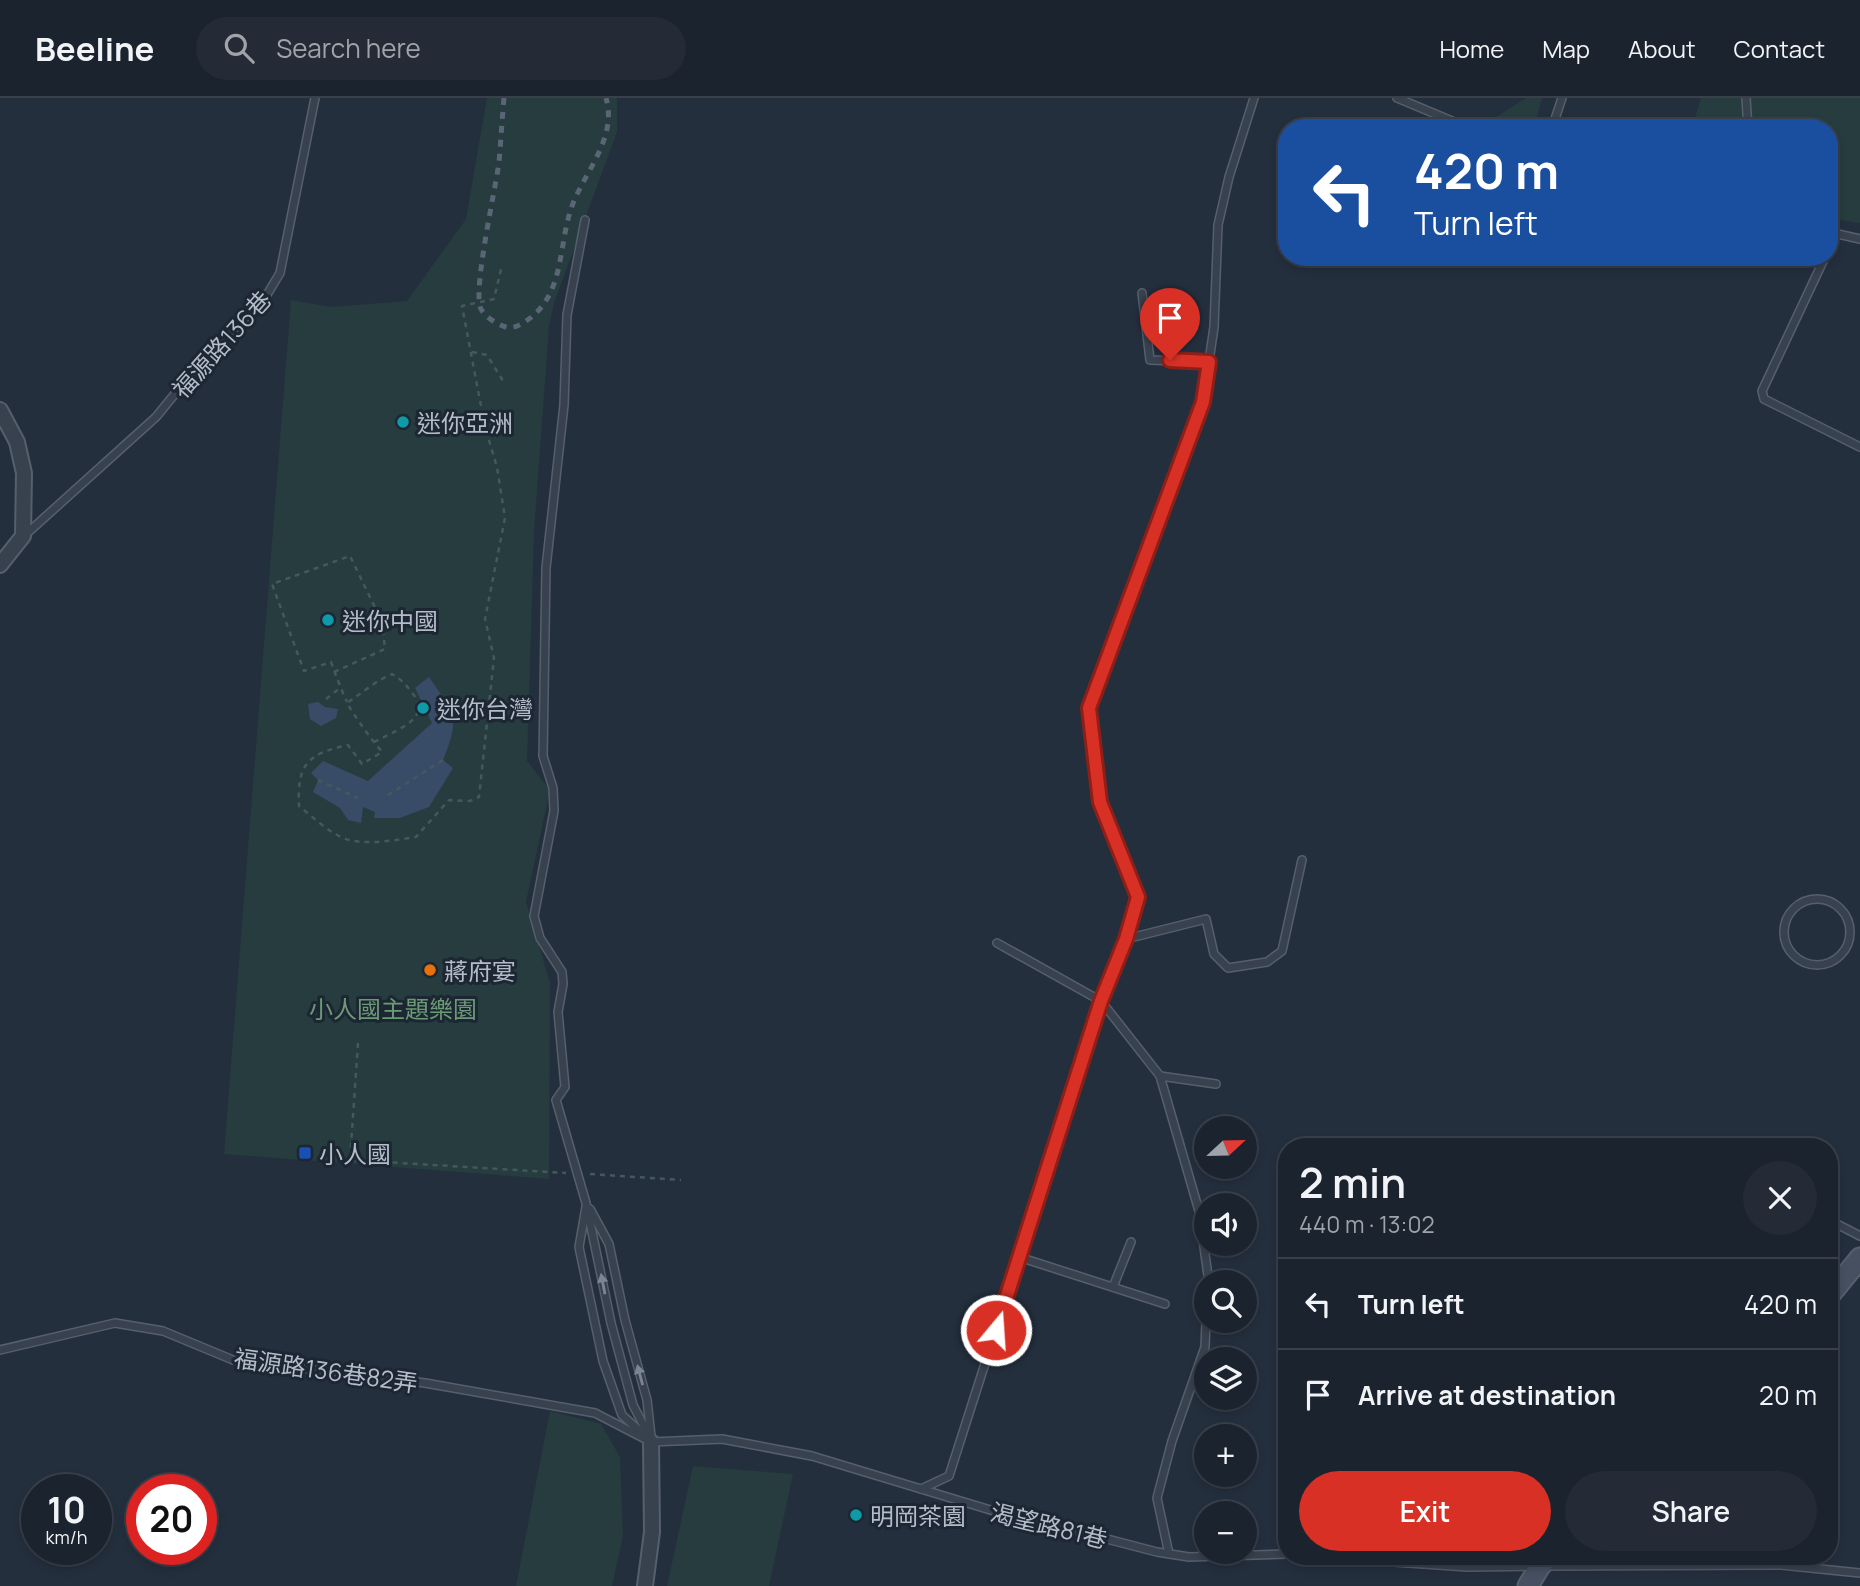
<!DOCTYPE html>
<html lang="en">
<head>
<meta charset="utf-8">
<style>
  body { margin:0; font-family:Manrope,"Noto Sans TC",sans-serif; background:#242b36; color:#f1f3f6; height:100vh; display:flex; flex-direction:column; font-size:26px; white-space:nowrap }
  * { box-sizing:border-box; margin:0 }
  p { font-size:23px; color:#a0a4aa }
  .icon { flex:none; width:38px; height:38px; fill:none; stroke:currentColor; stroke-width:2; stroke-linecap:round; stroke-linejoin:round }
  .map { position:relative; flex:1; overflow:hidden }
  .panel { position:absolute; left:1278px; top:1040px; width:560px; height:427px; display:flex; flex-direction:column; background:#1b232e; border-radius:28px; box-shadow:0 4px 10px #0003,0 0 0 2px #39404a }
  .panel>* { flex:none }
  .hud { position:absolute; left:1278px; top:21px; width:560px; height:147px; border-radius:28px; box-shadow:0 4px 10px #0003,0 0 0 2px #39404a; background:#1a4fa0; color:#fff; overflow:hidden }
  .needle { width:46px; rotate:68deg }
  .buttons { position:absolute; left:1194px; top:1018px; display:grid; gap:14px }
  .buttons a { display:grid; place-items:center; width:63px; height:63px; border-radius:50%; background:#1b232e; box-shadow:0 4px 10px #0003,0 0 0 2px #39404a; font-size:35px }
  .speed { position:absolute; left:21px; top:1376px; display:flex; gap:14px; font-size:35px; font-weight:700; text-align:center }
  .speed>* { display:grid; place-content:center; width:91px; height:91px; border-radius:50%; background:#1b232e; box-shadow:0 4px 10px #0003,0 0 0 2px #39404a; line-height:1 }
  .speed small { font-size:18px; font-weight:400 }
  .speed .limit { border:10px solid #d22; background:#fff; color:#111 }
  .pin { position:absolute; display:grid; place-items:center; width:60px; height:60px; color:#fff; margin:-72px -30px; border-radius:50% 50% 50% 0; rotate:-45deg; box-shadow:0 0 7px #0007 }
  .pin .icon { rotate:45deg }
  .me { position:absolute; width:77px; margin:-38px; rotate:18deg; stroke-linejoin:round; filter:drop-shadow(0 0 5px #0008) }
  .turn { display:flex; align-items:center; gap:24px; height:147px; padding:0 21px; font-size:32px }
  .turn .icon { width:91px; height:91px; stroke-width:2.5 }
  .turn b { display:block; font-size:49px; line-height:60px }
  .round { display:grid; place-items:center; flex:none; width:74px; height:74px; border-radius:37px; background:#242b36 }
  .head { display:flex; align-items:center; justify-content:space-between; height:119px; padding:0 21px }
  h1 { font-size:42px; font-weight:600; line-height:52px }
  .action { display:flex; gap:14px; margin-top:auto; padding:14px 21px }
  .action a { flex:1; height:80px; border-radius:42px; background:#d93025; color:#fff; font-size:28px; font-weight:600; line-height:80px; text-align:center }
  .action a+a { background:#242b36; color:#f1f3f6 }
  ul { padding:0; list-style:none }
  li { display:flex; align-items:center; gap:21px; height:91px; padding:0 21px; border-top:2px solid #39404a }
  li div { flex:1 }
  li b { display:block; font-size:26px }
  li em { font-style:normal }
  header { display:flex; align-items:center; gap:42px; box-sizing:border-box; height:98px; padding:0 35px; background:#1b232e; border-bottom:2px solid #39404a }
  header strong { font-size:33px }
  nav { display:flex; gap:38px; margin-inline-start:auto; font-size:24px }
  .search { width:490px; height:63px; background:#242b36; display:flex; align-items:center; gap:18px; box-sizing:border-box; padding:0 24px; border-radius:38px; color:#a0a4aa; font-size:26px }
  .map>svg:first-child { display:block }
  .green { fill:#263c3f }
  .water { fill:#394c67 }
  .lines { fill:none; stroke-linecap:round; stroke-linejoin:round }
  .lane-casing { stroke:#565f6c; stroke-width:10 }
  .street-casing { stroke:#565f6c; stroke-width:18 }
  .secondary-casing { stroke:#565f6c; stroke-width:23 }
  .path { stroke:#44595c; stroke-width:2.5; stroke-dasharray:5 5; stroke-linecap:butt }
  .lane { stroke:#38414e; stroke-width:7 }
  .street { stroke:#38414e; stroke-width:14 }
  .secondary { stroke:#465061; stroke-width:19 }
  .rail { stroke:#5a6575; stroke-width:5; stroke-dasharray:7 7; stroke-linecap:butt }
  .oneway { fill:#7c8592 }
  .route-casing { stroke:#8d1f18; stroke-width:18 }
  .route { stroke:#d93025; stroke-width:12 }
  .culture-dot { fill:#0f9aa8; stroke:#1d2633; stroke-width:2.5 }
  .food-dot { fill:#e8710a; stroke:#1d2633; stroke-width:2.5 }
  .transit-dot { fill:#1a4fb4; stroke:#1d2633; stroke-width:2.5 }
  .labels { text-anchor:middle; dominant-baseline:central; stroke-width:6; stroke-linejoin:round; paint-order:stroke }
  .street-label { font-size:24px; fill:#b4bcc9; stroke:#1d2633 }
  .poi-label { font-size:24px; fill:#b4bcc9; stroke:#1d2633; text-anchor:start }
  .park-label { font-size:24px; fill:#6b9a76; stroke:#1d2633 }
</style>
</head>
<body>
<header>
<strong>Beeline</strong>
<div class="search"><svg class="icon" aria-label="search" viewBox="0 0 24 24"><circle cx="10" cy="10" r="6"/><path d="M15 15l6 6"/></svg>Search here</div>
<nav><a>Home</a><a>Map</a><a>About</a><a>Contact</a></nav>
</header>
<div class="map">
<svg width="1860" height="1488" viewBox="0 0 1860 1488">
  <rect width="100%" height="100%" fill="#242f3e"/>
  <!-- green -->
  <g class="green">
    <polygon points="487,0 617,0 617,34 554,205 549,228 534,434 527,663 550,692 526,804 550,885 549,1081 224,1056 291,202 331,209 407,203 466,121"/>
    <polygon points="1526,0 1542,0 1534,30 1507,30 1490,23"/>
    <polygon points="1701,0 1860,0 1860,125 1829,120 1829,30 1692,30"/>
    <polygon points="550,1313 601,1326 620,1359 623,1438 612,1488 516,1488"/>
    <polygon points="693,1368 793,1376 769,1488 667,1488"/>
  </g>
  <!-- water -->
  <g class="water">
    <path d="M429,579C454,616 461,618 443,662L453,670L429,709L400,720H374L375,714L363,709L361,725L348,722L340,710L313,694L318,682L311,675L323,663L368,683L432,625L415,590Z"/>
    <polygon points="318,604 325,609 338,611 336,620 321,628 310,621 308,606"/>
  </g>
  <g class="lines">
    <!-- lane casing -->
    <g class="lane-casing">
      <g id="lane">
        <polyline points="1397,0 1469,30"/>
        <polyline points="1746,0 1748,30"/>
        <polyline points="1552,30 1562,0"/>
        <polyline points="585,122 567,217 564,307 546,470 543,658 553,690 554,713 534,818 540,840 562,874 563,886 558,914 565,989 556,1002 586,1105 611,1225 633,1307 651,1342"/>
        <polyline points="1829,134 1860,141"/>
        <polyline points="1825,159 1762,293 1764,301 1860,349"/>
        <polyline points="1142,195 1150,262 1209,264"/>
        <polyline points="24,438 156,319 210,253 262,205 280,175 315,0"/>
        <circle cx="1817" cy="834" r="33"/>
        <polyline points="1126,841 1206,821 1214,856 1228,870 1267,864 1282,853 1302,762"/>
        <polyline points="997,845 1101,903 1160,978 1199,1113 1209,1185"/>
        <polyline points="1160,978 1216,986"/>
        <polyline points="586,1109 579,1149 603,1263 622,1317 644,1337"/>
        <polyline points="590,1111 609,1146 625,1222 647,1302 651,1338"/>
        <polyline points="1829,1122 1860,1138"/>
        <polyline points="1019,1159 1165,1206"/>
        <polyline points="1113,1189 1131,1144"/>
        <polyline points="0,1252 115,1225 163,1233 233,1262 425,1285 595,1315 651,1344 722,1341 812,1358 997,1414 1061,1429 1157,1454 1189,1459 1286,1456"/>
        <polyline points="921,1391 949,1378 1101,903 1126,841 1138,799 1100,704 1089,610 1203,304 1214,229 1218,127 1229,79 1254,0"/>
        <polyline points="1169,1456 1157,1400 1172,1343 1205,1249 1206,1223"/>
        <polyline points="1306,1458 1467,1469 1536,1468"/>
        <polyline points="1548,1468 1781,1467 1860,1475"/>
      </g>
    </g>
    <!-- street casing -->
    <g class="street-casing">
      <g id="street">
        <polyline points="0,312 17,344 24,375 23,438 0,467"/>
        <polyline points="645,1488 652,1434 651,1344"/>
      </g>
    </g>
    <!-- secondary casing -->
    <g class="secondary-casing">
      <g id="secondary">
        <polyline points="1829,1198 1860,1160"/>
        <polyline points="1528,1488 1540,1468 1550,1458"/>
      </g>
    </g>
    <!-- path -->
    <g class="path">
      <polyline points="472,254 487,257 505,286"/>
      <path d="M334,574L385,551L382,524L350,458L272,486L304,573L331,564C336,578 341,591 347,604"/>
      <polyline points="326,601 340,590"/>
      <path d="M374,644C392,634 434,621 413,596C407,588 401,581 392,576L378,583L347,605C357,622 369,638 382,654L362,666L348,647C308,656 297,665 299,708C313,719 331,737 349,742C370,747 395,742 416,739L449,702L470,703L479,699L494,560L485,521L505,420L497,369L485,329L462,208L494,201L502,167"/>
      <polyline points="318,682 358,700"/>
      <polyline points="388,697 443,662"/>
      <polyline points="358,945 350,1062 566,1075"/>
      <polyline points="590,1076 681,1082"/>
    </g>
    <!-- lane -->
    <use href="#lane" class="lane"/>
    <!-- street -->
    <use href="#street" class="street"/>
    <!-- secondary -->
    <use href="#secondary" class="secondary"/>
    <!-- rail -->
    <path class="rail" d="M504,0C502,21 501,42 499,64C496,89 472,194 481,211C485,219 498,227 506,229C513,231 520,227 526,223C567,196 557,143 574,103C588,70 617,38 606,0"/>
  </g>
  <!-- one-way arrows -->
  <defs><path id="oneway-solid" d="M-6-.8H1V-3.2L6.5 0L1 3.2V.8H-6Z" transform="scale(1.75)"/></defs>
  <g class="oneway">
    <use href="#oneway-solid" transform="translate(603 1186) rotate(-101)"/>
    <use href="#oneway-solid" transform="translate(640 1277) rotate(-105)"/>
  </g>
  <g class="lines">
    <!-- route casing -->
    <g class="route-casing">
      <polyline id="route" points="996,1232 1101,903 1126,841 1138,799 1100,704 1089,610 1203,304 1209,264 1170,262"/>
    </g>
    <!-- route -->
    <use href="#route" class="route"/>
  </g>
  <!-- markers -->
  <g class="culture-dot">
    <circle cx="403" cy="324" r="7"/>
    <circle cx="328" cy="522" r="7"/>
    <circle cx="423" cy="610" r="7"/>
    <circle cx="856" cy="1417" r="7"/>
  </g>
  <circle class="food-dot" cx="430" cy="872" r="7"/>
  <rect class="transit-dot" x="298" y="1048" width="14" height="14" rx="3.5"/>
  <g class="labels">
    <!-- street labels -->
    <g class="street-label">
      <text transform="translate(221 246) rotate(-48)">福源路136巷</text>
      <text transform="translate(326 1272) rotate(8)">福源路136巷82弄</text>
      <text transform="translate(1049 1427) rotate(14)">渴望路81巷</text>
    </g>
    <!-- poi labels -->
    <g class="poi-label">
      <text x="417" y="324">迷你亞洲</text>
      <text x="342" y="522">迷你中國</text>
      <text x="437" y="610">迷你台灣</text>
      <text x="444" y="872">蔣府宴</text>
      <text x="319" y="1055">小人國</text>
      <text x="870" y="1417">明岡茶園</text>
    </g>
    <!-- park labels -->
    <g class="park-label">
      <text x="393" y="910">小人國主題樂園</text>
    </g>
  </g>
</svg>
<div class="buttons">
<a><svg class="needle" viewBox="-14 -14 28 28"><path d="M0-13l5 13h-10z" fill="#e53935"/><path d="M0 13l5-13h-10z" fill="#a0a4aa"/></svg></a>
<a><svg class="icon" aria-label="sound" viewBox="0 0 24 24"><path d="M4 9h4l5-4v14l-5-4H4zM17 9q2 3 0 6"/></svg></a>
<a><svg class="icon" aria-label="search" viewBox="0 0 24 24"><circle cx="10" cy="10" r="6"/><path d="M15 15l6 6"/></svg></a>
<a><svg class="icon" aria-label="layers" viewBox="0 0 24 24"><path d="M12 4l9 5-9 5-9-5zM3 14l9 5 9-5"/></svg></a>
<a>+</a>
<a>−</a>
</div>
<div class="speed"><div>10<small>km/h</small></div><div class="limit">20</div></div>
<div class="pin" style="left:1170px;top:262px;background:#d93025"><svg class="icon" aria-label="arrive" viewBox="0 0 24 24"><path d="M6 21V4h12l-3 4 3 4H6"/></svg></div>
<svg class="me" style="left:996px;top:1232px" viewBox="-20 -20 40 40"><circle r="17" fill="#d93025" stroke="#fff" stroke-width="3"/><path d="M0-11L8 9 0 5-8 9z" fill="#fff"/></svg>
<div class="hud">
<div class="turn"><svg class="icon" aria-label="left" viewBox="0 0 24 24"><path d="M17 20v-9H6M10 6l-5 5 5 5"/></svg><div><b>420 m</b>Turn left</div></div>
</div>
<section class="panel">
<div class="head"><div><h1>2 min</h1><p>440 m · 13:02</p></div><a class="round"><svg class="icon" aria-label="close" viewBox="0 0 24 24"><path d="M6 6l12 12M18 6L6 18"/></svg></a></div>
<ul>
<li><svg class="icon" aria-label="left" viewBox="0 0 24 24"><path d="M17 20v-9H6M10 6l-5 5 5 5"/></svg><div><b>Turn left</b></div><em>420 m</em></li>
<li><svg class="icon" aria-label="arrive" viewBox="0 0 24 24"><path d="M6 21V4h12l-3 4 3 4H6"/></svg><div><b>Arrive at destination</b></div><em>20 m</em></li>
</ul>
<div class="action"><a>Exit</a><a>Share</a></div>
</section>
</div>
</body>
</html>
